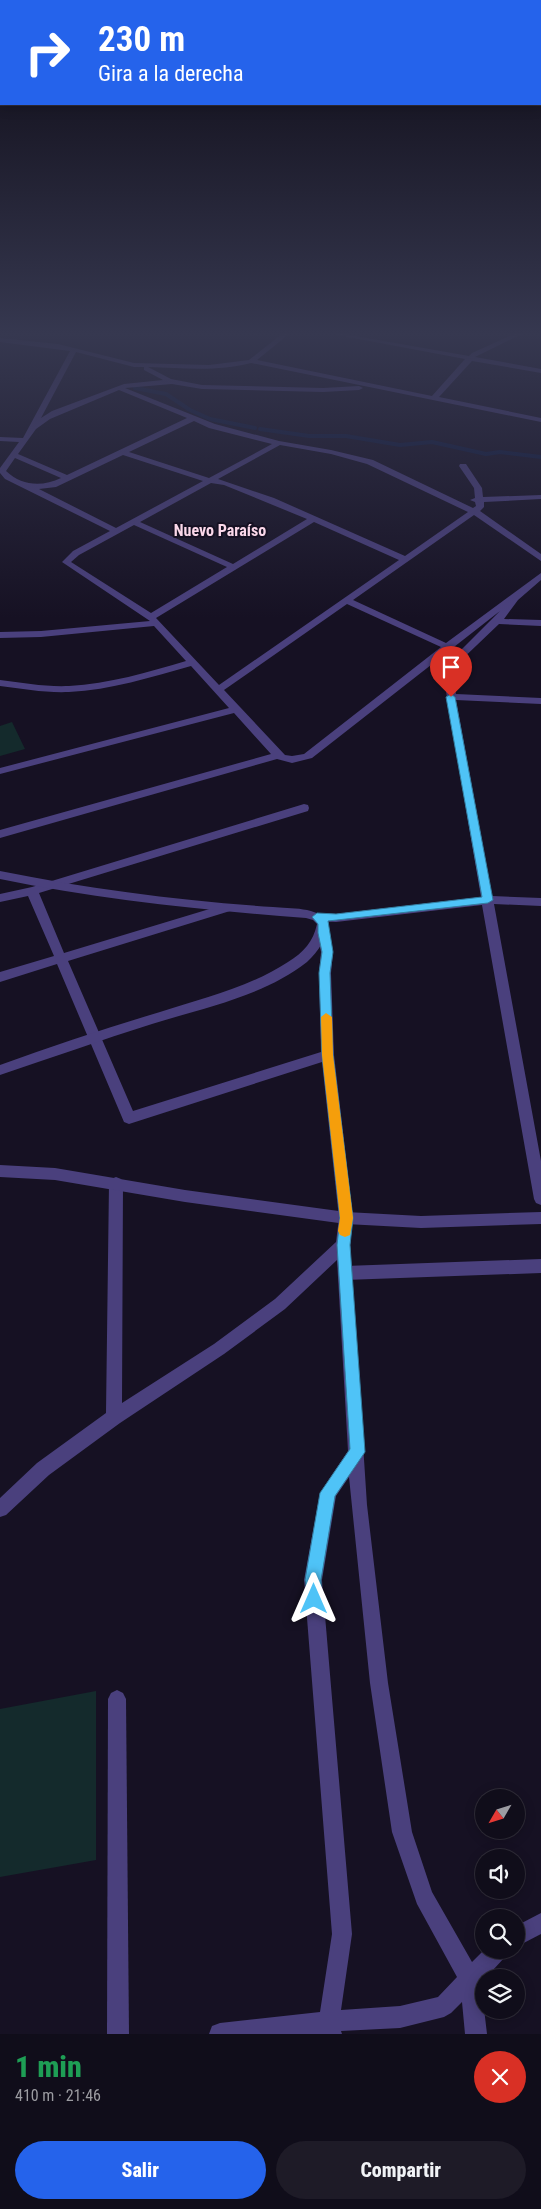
<!DOCTYPE html>
<html lang="es">
<head>
<meta charset="utf-8">
<style>
  body { margin:0; font-family:"Roboto Condensed",sans-serif; background:#1e1b27; color:#f1f3f6; height:100vh; display:flex; flex-direction:column; font-size:19px; white-space:nowrap }
  * { box-sizing:border-box; margin:0 }
  p { font-size:16px; color:#9c9ca2 }
  .icon { flex:none; width:28px; height:28px; fill:none; stroke:currentColor; stroke-width:2; stroke-linecap:round; stroke-linejoin:round }
  .map { position:relative; height:2034px; overflow:hidden }
  .details { display:flex; flex-direction:column; background:#100d1a; flex:1 }
  .details>* { flex:none }
  .hud { position:absolute; left:0px; top:0px; width:541px; height:105px; box-shadow:0 2px 12px #0003,0 0 0 1px #302d39; background:#2563eb; color:#fff; overflow:hidden }
  .needle { width:32px; rotate:231deg }
  .tools { position:absolute; left:475px; top:1789px; display:grid; gap:10px }
  .tools a { display:grid; place-items:center; width:50px; height:50px; border-radius:50%; background:#100d1a; box-shadow:0 2px 12px #0003,0 0 0 1px #302d39; font-size:25px }
  .pin { position:absolute; display:grid; place-items:center; width:42px; height:42px; color:#fff; margin:-51px -21px; border-radius:50% 50% 50% 0; rotate:-45deg; box-shadow:0 0 5px #0007 }
  .pin .icon { rotate:45deg }
  .me { position:absolute; width:55px; margin:-28px; rotate:0deg; stroke-linejoin:round; filter:drop-shadow(0 0 4px #0008) }
  .turn { display:flex; align-items:center; gap:18px; height:105px; padding:0 15px; font-size:22px }
  .turn .icon { width:65px; height:65px; stroke-width:2.5 }
  .turn b { display:block; font-size:35px; line-height:42px }
  .round { display:grid; place-items:center; flex:none; width:52px; height:52px; border-radius:26px; background:#1e1b27 }
  .headline { display:flex; align-items:center; justify-content:space-between; height:85px; padding:0 15px }
  h1 { font-size:30px; font-weight:800; line-height:38px; color:#1e9e55 }
  .button { display:flex; gap:10px; margin-top:auto; padding:10px 15px }
  .button a { flex:1; height:58px; border-radius:30px; background:#2563eb; color:#fff; font-size:20px; font-weight:800; line-height:58px; text-align:center }
  .button a+a { background:#1e1b27; color:#f1f3f6 }
  .map>svg:first-child { display:block }
  .green { fill:#142a2c }
  .lines { fill:none; stroke-linecap:round; stroke-linejoin:round }
  .stream { stroke:#0f1a3e; stroke-width:4 }
  .minor { fill:#4a407d; fill-rule:evenodd }
  .tertiary { fill:#4a407d; fill-rule:evenodd }
  .route { fill:#4fc3f7; stroke:#337fa1 }
  .slow { fill:#f59e0b }
  .labels { text-anchor:middle; dominant-baseline:central; stroke-width:4; stroke-linejoin:round; paint-order:stroke }
  .far-neighbourhood-label { font-size:16px; font-weight:bold; fill:#fbd8ea; stroke:#161123 }
</style>
</head>
<body>
<div class="map">
<svg width="541" height="2034" viewBox="0 0 541 2034">
  <rect width="100%" height="100%" fill="#161123"/>
  <!-- green -->
  <g class="green">
    <polygon points="12,722 25,749 0,756 0,726"/>
    <polygon points="96,1691 96,1860 0,1877 0,1709"/>
  </g>
  <g class="lines">
    <!-- stream -->
    <g class="stream">
      <polyline points="135,388 166,394 190,410 210,419 255,428"/>
      <polyline points="260,429 309,436 346,436 400,445 432,442 486,454 500,452 541,457"/>
    </g>
    <!-- minor -->
    <g class="minor">
      <path d="M282,334H289L257,360L432,396L465,359L332,334H344L469,356L472,353L514,334H522L475,357L541,369V373L472,361L439,397L541,418V422L251,363C217,372 183,368 148,367L171,379L202,385L323,388L359,386L363,388L359,390L323,392L202,389L172,384L125,388L215,424L279,441L331,450L373,460L473,508L476,506L475,502L470,500L475,498L474,488L459,466L460,464H466L482,488L483,497L541,495V499L484,502V507L480,511L541,554V561L474,515L353,600L446,643L541,573V580L518,600L504,619L541,620V626L499,624L455,666L453,674L456,694L541,698V704L456,700L492,896L541,898V906L494,904L541,1161V1205L536,1203L534,1199L482,905L336,922L317,921L311,917L317,913L336,914L481,897L443,674L448,663L500,611L312,758L292,763L277,759L0,838V830L271,754L234,713L0,774V768L229,708L191,666C151,677 111,690 69,692C46,693 23,689 0,686V680C23,683 46,687 69,686C109,684 148,672 186,661L154,626L41,637L0,638V632L41,631L150,621L62,562L73,551L110,531L5,479L0,473V468L19,442L0,441V437L23,438L70,351L0,342V338L58,344L134,363L209,365L249,360ZM76,352L134,367H144V370L163,380L124,384L52,411L41,418ZM119,390L187,418L67,475L18,454L36,429L50,419ZM194,421L209,428L272,444L209,478L129,452ZM280,445L331,454L367,464L468,512L405,556L274,498L218,479ZM123,455L203,481L116,528L39,489L56,487ZM15,458L61,478C42,487 22,486 6,471ZM211,483L224,485L307,519L233,564L140,522ZM314,522L399,560L219,685L156,618ZM134,525L227,567L151,613L71,562L79,555ZM347,604L441,647L304,754L292,756L285,755L224,690Z"/>
      <path d="M304,804L308,805L309,808L308,811L39,893L64,953L226,904L232,908L230,911L68,961L133,1111L321,1052L319,973L321,952L317,933L323,929L329,933L333,952L331,973L334,1055L353,1218L350,1245L367,1505L388,1683L412,1832L432,1892L472,1962L484,1950H508L505,1957L481,1983L487,2034H465L462,2002L451,2013L444,2017L400,2028L341,2031L342,2034H209L212,2026L220,2023L320,2012L332,1934L304,1580L320,1493L348,1451L337,1260L285,1309L224,1354L120,1423L49,1475L6,1515L0,1517V1498L37,1463L106,1413L109,1183L111,1179L116,1177L121,1179L123,1183L122,1403L214,1344L275,1299L336,1242L339,1218L322,1062L129,1124L124,1122L57,964L0,982V972L54,956L28,896L0,902V894L32,887ZM349,1477L370,1683L392,1832L417,1904L457,1977L438,1997L400,2006L341,2010L352,1934L322,1580L336,1496Z"/>
      <polygon points="117,1690 123,1693 126,1699 129,2034 107,2034 108,1699 111,1693"/>
      <polygon points="541,1913 541,1934 516,1947 516,1926"/>
    </g>
    <!-- tertiary -->
    <g class="tertiary">
      <path d="M0,871C89,889 182,901 273,907C290,909 318,906 329,923C326,939 319,951 307,962C264,996 203,1008 152,1024C101,1040 51,1058 0,1075V1065C53,1046 106,1028 160,1012C203,998 250,987 288,962C304,952 313,942 317,924L313,920L306,918C204,910 101,900 0,879Z"/>
      <polygon points="0,1165 55,1168 185,1190 346,1212 421,1216 541,1212 541,1224 421,1228 346,1224 185,1202 55,1180 0,1177"/>
      <polygon points="541,1259 541,1273 345,1280 340,1278 338,1273 340,1268 345,1266"/>
    </g>
  </g>
  <!-- sky -->
  <linearGradient id="sky" x2="0" y2="1"><stop stop-color="#0c0913"/><stop offset="0.54" stop-color="#363850"/><stop offset="1" stop-color="#363850" stop-opacity="0"/></linearGradient>
  <rect width="541" height="618" fill="url(#sky)"/>
  <!-- route -->
  <polygon class="route" points="451,694 455,697 493,900 488,903 328,921 333,952 330,973 333,1055 353,1218 350,1245 365,1452 335,1496 321,1580 322,1599 320,1604 314,1607 309,1604 305,1580 320,1493 350,1449 337,1245 340,1218 322,1055 319,973 322,952 318,933 318,924 312,917 317,913 336,914 482,897 446,697"/>
  <!-- slow -->
  <polygon class="slow" points="326,1013 332,1017 333,1055 353,1218 350,1235 345,1237 340,1235 338,1231 340,1218 322,1055 321,1017"/>
  <g class="labels">
    <!-- far-neighbourhood labels -->
    <g class="far-neighbourhood-label">
      <text x="220" y="530">Nuevo Paraíso</text>
    </g>
  </g>
</svg>
<div class="tools">
<a><svg class="needle" viewBox="-14 -14 28 28"><path d="M0-13l5 13h-10z" fill="#e53935"/><path d="M0 13l5-13h-10z" fill="#9c9ca2"/></svg></a>
<a><svg class="icon" aria-label="sound" viewBox="0 0 24 24"><path d="M4 9h4l5-4v14l-5-4H4zM17 9q2 3 0 6"/></svg></a>
<a><svg class="icon" aria-label="search" viewBox="0 0 24 24"><circle cx="10" cy="10" r="6"/><path d="M15 15l6 6"/></svg></a>
<a><svg class="icon" aria-label="layers" viewBox="0 0 24 24"><path d="M12 4l9 5-9 5-9-5zM3 14l9 5 9-5"/></svg></a>
</div>
<div class="pin" style="left:451px;top:697px;background:#d93025"><svg class="icon" aria-label="arrive" viewBox="0 0 24 24"><path d="M6 21V4h12l-3 4 3 4H6"/></svg></div>
<svg class="me" style="left:314px;top:1599px" viewBox="-20 -20 40 40"><path d="M0-17L14 15 0 8-14 15z" fill="#4fc3f7" stroke="#fff" stroke-width="4"/></svg>
<div class="hud">
<div class="turn"><svg class="icon" aria-label="right" viewBox="0 0 24 24"><path d="M7 20v-9h11M14 6l5 5-5 5"/></svg><div><b>230 m</b>Gira a la derecha</div></div>
</div>
</div>
<section class="details">
<div class="headline"><div><h1>1 min</h1><p>410 m · 21:46</p></div><a class="round" style="background:#d93025;color:#fff"><svg class="icon" aria-label="close" viewBox="0 0 24 24"><path d="M6 6l12 12M18 6L6 18"/></svg></a></div>
<div class="button"><a>Salir</a><a>Compartir</a></div>
</section>
</body>
</html>
